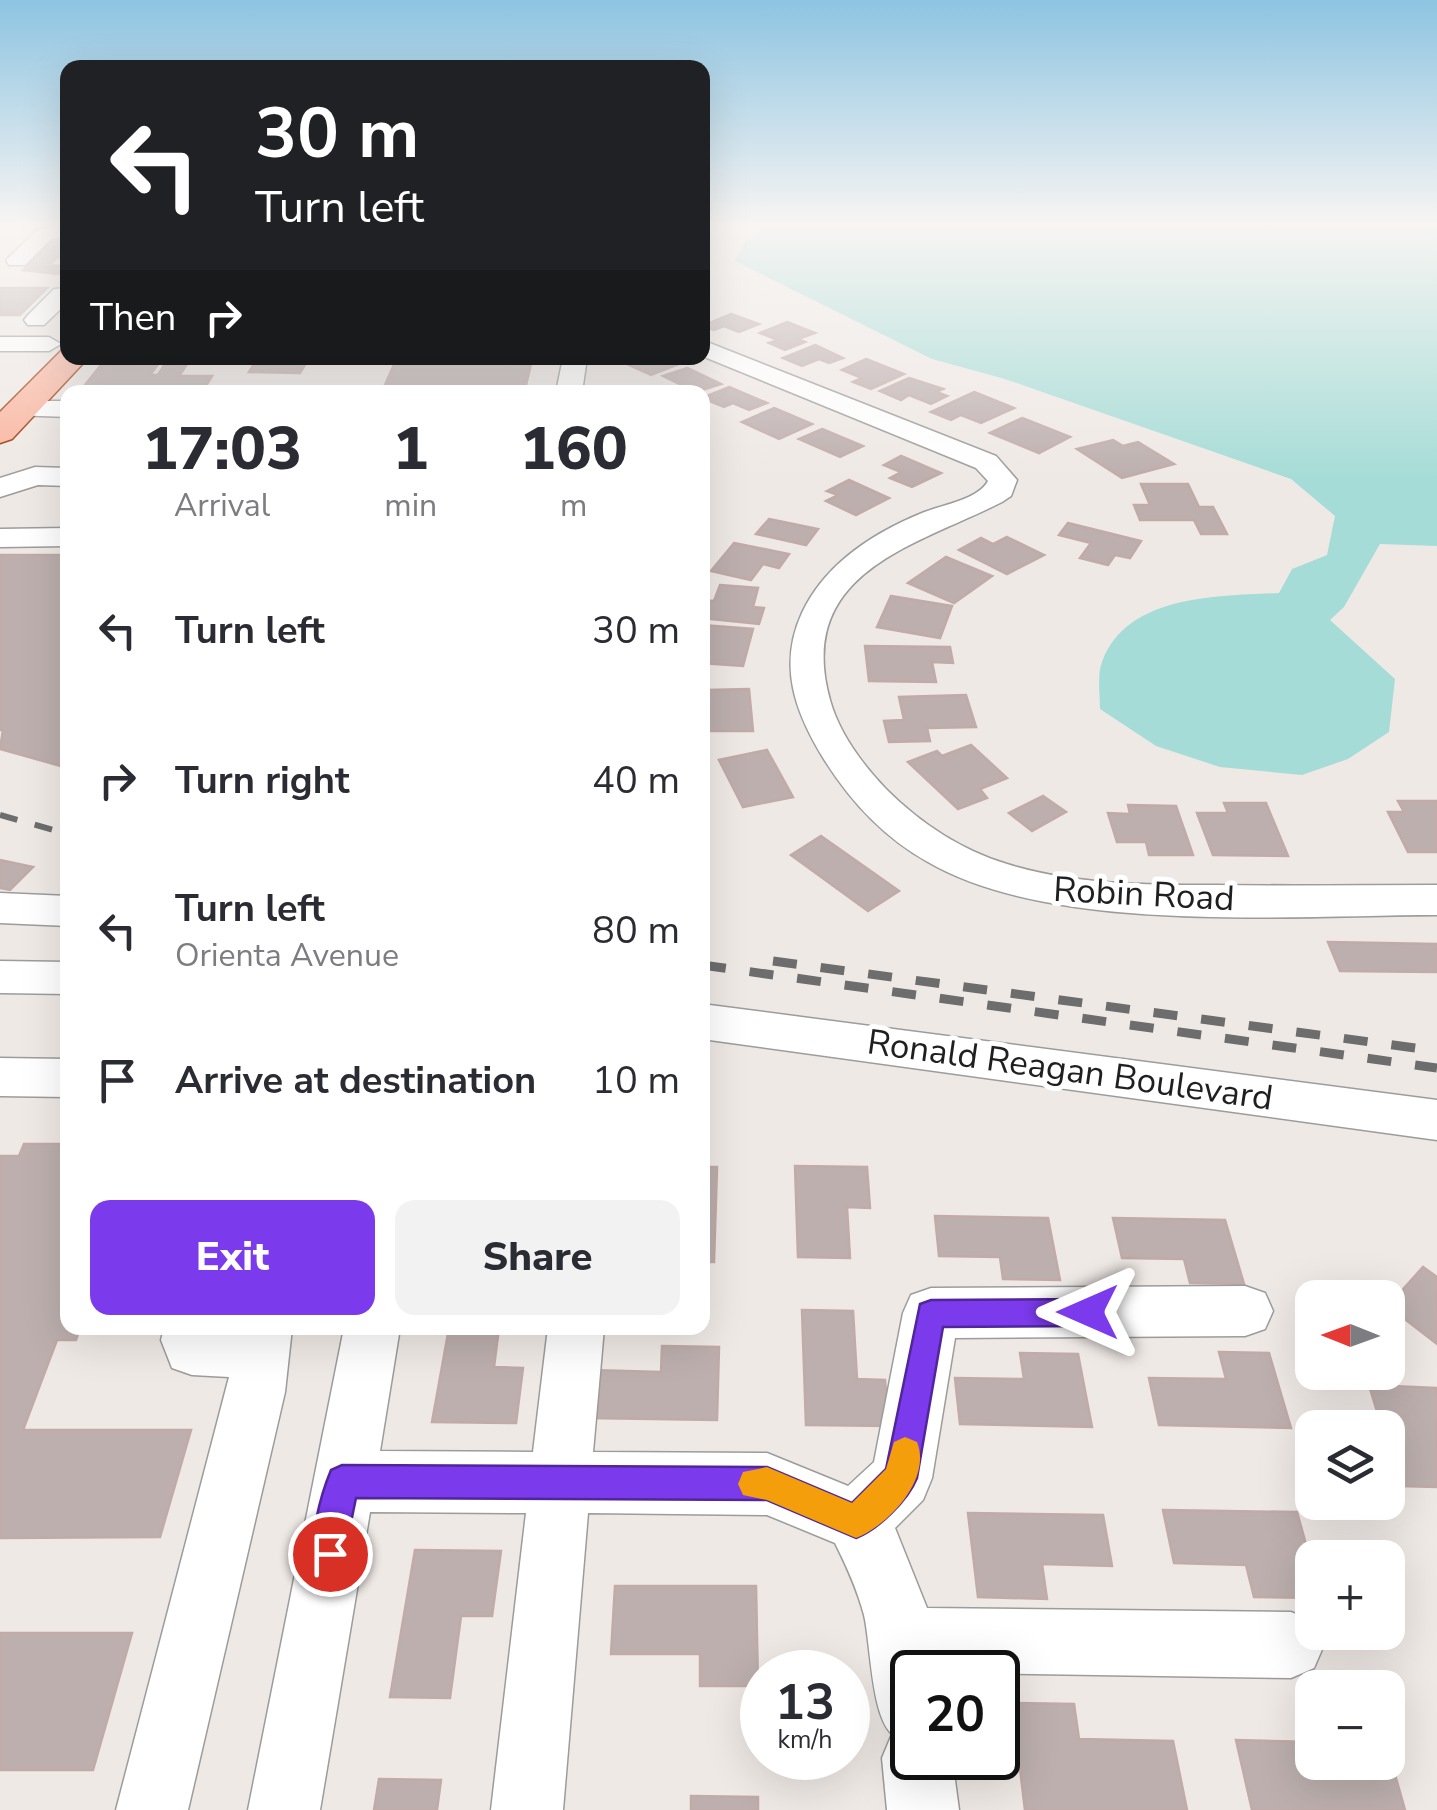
<!DOCTYPE html>
<html lang="en">
<head>
<meta charset="utf-8">
<style>
  body { margin:0; font-family:"Nunito Sans",sans-serif; background:#f2f2f3; color:#2b2b33; height:100vh; display:flex; flex-direction:column; font-size:38px; white-space:nowrap }
  * { box-sizing:border-box; margin:0 }
  p { font-size:32px; color:#7c7c81 }
  .icon { flex:none; width:55px; height:55px; fill:none; stroke:currentColor; stroke-width:2; stroke-linecap:round; stroke-linejoin:round }
  .map { position:relative; flex:1; overflow:hidden }
  .details { position:absolute; left:60px; top:385px; width:650px; height:950px; display:flex; flex-direction:column; background:#fff; border-radius:20px; box-shadow:0 10px 40px #0002 }
  .details>* { flex:none }
  .top-card { position:absolute; left:60px; top:60px; width:650px; height:305px; border-radius:20px; box-shadow:0 10px 40px #0002; background:#202124; color:#fff; overflow:hidden }
  .needle { width:65px; rotate:271deg }
  .controls { position:absolute; left:1295px; top:1280px; display:grid; gap:20px }
  .controls a { display:grid; place-items:center; width:110px; height:110px; border-radius:20px; background:#fff; box-shadow:0 10px 40px #0002; font-size:50px }
  .speed { position:absolute; left:740px; top:1650px; display:flex; gap:20px; font-size:50px; font-weight:700; text-align:center }
  .speed>* { display:grid; place-content:center; width:130px; height:130px; border-radius:50%; background:#fff; box-shadow:0 10px 40px #0002; line-height:1 }
  .speed small { font-size:25px; font-weight:400 }
  .speed .limit { border:5px solid #111; border-radius:15px; background:#fff; color:#111 }
  .pin { position:absolute; display:grid; place-items:center; width:85px; height:85px; color:#fff; margin:-42px; border:5px solid #fff; border-radius:50%; box-shadow:0 2px 10px #0007 }
  .me { position:absolute; width:110px; margin:-55px; rotate:270deg; stroke-linejoin:round; filter:drop-shadow(0 0 8px #0008) }
  .turn { display:flex; align-items:center; gap:35px; height:210px; padding:0 30px; font-size:45px }
  .turn .icon { width:130px; height:130px; stroke-width:2.5 }
  .turn b { display:block; font-size:70px; line-height:85px }
  .then { display:flex; align-items:center; height:95px; padding:0 30px; background:#0003; gap:20px; font-size:38px }
  .eta { display:flex; justify-content:space-evenly; align-items:center; height:170px; text-align:center }
  .eta b { font-size:60px; font-weight:800; line-height:70px }
  .cta { display:flex; gap:20px; margin-top:auto; padding:20px 30px }
  .cta a { flex:1; height:115px; border-radius:20px; background:#7c3aed; color:#fff; font-size:40px; font-weight:800; line-height:115px; text-align:center }
  .cta a+a { background:#f2f2f3; color:#2b2b33 }
  ul { padding:0; list-style:none }
  li { display:flex; align-items:center; gap:30px; height:150px; padding:0 30px }
  li div { flex:1 }
  li b { display:block; font-size:38px }
  li em { font-style:normal }
  .map>svg:first-child { display:block }
  .water { fill:#a6dcd7 }
  .building { fill:#bcafae; stroke:#c1aaa8; stroke-width:2.5 }
  .lines { fill:none; stroke-linecap:round; stroke-linejoin:round }
  .minor-casing { stroke:#9c9c9c; stroke-width:3 }
  .major-casing { stroke:#973502; stroke-width:3 }
  .minor { fill:#fff; fill-rule:evenodd }
  .major { fill:#fab59f; fill-rule:evenodd }
  .rail-far1 { stroke:#6d6d6d; stroke-width:6; stroke-dasharray:18 18; stroke-linecap:butt }
  .rail { stroke:#6d6d6d; stroke-width:9; stroke-dasharray:24 24; stroke-linecap:butt }
  .route { fill:#7c3aed; stroke:#51269a; stroke-width:2.5 }
  .slow { fill:#f59e0b }
  .labels { text-anchor:middle; dominant-baseline:central; stroke-width:10; stroke-linejoin:round; paint-order:stroke }
  .street-label { font-size:35px; fill:#1f1f1f; stroke:#fff }
</style>
</head>
<body>
<div class="map">
<svg width="1437" height="1810" viewBox="0 0 1437 1810">
  <rect width="100%" height="100%" fill="#efe9e5"/>
  <!-- water -->
  <path class="water" d="M755,224H1437V546L1380,544L1344,607L1330,620L1395,679L1389,732L1348,759L1302,775L1220,767L1156,746L1100,709C1100,695 1097,675 1102,662C1127,594 1219,596 1279,593L1292,569L1327,555L1335,516L1291,479L1005,379L932,359L735,261L746,240L762,228Z"/>
  <!-- building -->
  <g class="building">
    <polygon points="63,231 68,232 68,248 51,263 29,263"/>
    <polygon points="28,265 66,266 58,274 23,270"/>
    <polygon points="0,288 47,288 20,315 0,315"/>
    <polygon points="731,314 759,324 739,332 724,326 714,330 702,326"/>
    <polygon points="787,322 815,333 798,339 805,342 785,350 769,343 778,340 760,333"/>
    <polygon points="815,345 843,358 829,363 819,359 802,366 783,358"/>
    <polygon points="258,358 309,358 300,373 249,372"/>
    <polygon points="621,358 665,358 679,364 651,375 616,359"/>
    <polygon points="866,359 904,374 871,389 853,382 862,378 842,370"/>
    <polygon points="396,360 532,360 526,385 385,385"/>
    <polygon points="158,364 150,375 158,375 165,364 187,364 179,376 212,376 204,389 81,390 101,365"/>
    <polygon points="687,368 721,384 696,392 663,376"/>
    <polygon points="909,378 943,389 936,392 947,396 931,404 909,395 901,400 880,391"/>
    <polygon points="729,387 767,403 749,410 733,403 724,407 702,398"/>
    <polygon points="974,392 1014,408 981,423 961,415 951,420 931,412"/>
    <polygon points="774,408 812,424 779,439 742,422"/>
    <polygon points="1022,418 1070,437 1039,453 990,433"/>
    <polygon points="822,429 863,446 840,457 799,439"/>
    <polygon points="1113,440 1123,446 1138,442 1174,464 1122,478 1077,449"/>
    <polygon points="901,456 941,473 912,487 890,478 901,472 884,465"/>
    <polygon points="849,480 889,498 856,515 826,501 838,495 827,491"/>
    <polygon points="1141,484 1188,484 1199,507 1213,507 1227,534 1201,534 1194,520 1140,520 1134,505 1150,505"/>
    <polygon points="769,519 818,529 806,545 756,534"/>
    <polygon points="1068,523 1141,541 1130,558 1115,555 1108,565 1080,558 1091,543 1059,535"/>
    <polygon points="1007,537 1044,555 1007,574 959,550 981,538 993,544"/>
    <polygon points="734,543 789,554 779,568 763,564 751,580 711,571"/>
    <polygon points="0,555 68,555 68,768 0,749 3,730 0,730"/>
    <polygon points="946,557 992,576 954,603 908,583"/>
    <polygon points="720,585 758,588 753,607 764,608 759,624 702,618 702,600 714,601"/>
    <polygon points="891,596 952,606 940,638 877,627"/>
    <polygon points="702,625 753,629 743,666 702,663 708,645 702,644"/>
    <polygon points="865,646 950,647 953,663 932,662 936,682 869,681"/>
    <polygon points="749,689 753,731 709,731 708,690"/>
    <polygon points="966,695 976,727 927,728 930,741 889,742 884,721 904,720 899,697"/>
    <polygon points="971,745 1007,778 980,789 987,798 958,809 908,762 937,751 942,756"/>
    <polygon points="767,750 793,797 743,807 719,760"/>
    <polygon points="1043,796 1066,812 1032,831 1009,813"/>
    <polygon points="1398,801 1437,801 1437,852 1408,852 1388,812 1404,812"/>
    <polygon points="1224,803 1266,803 1288,856 1213,855 1197,813 1228,813"/>
    <polygon points="1128,805 1176,806 1193,855 1149,855 1146,842 1117,842 1108,813 1130,814"/>
    <polygon points="821,836 899,891 868,911 791,855"/>
    <polygon points="0,860 33,867 10,890 0,888"/>
    <polygon points="1328,942 1437,944 1437,972 1340,971"/>
    <polygon points="24,1144 68,1144 68,1328 80,1328 76,1340 57,1340 23,1430 191,1430 160,1537 0,1538 0,1156 19,1156"/>
    <polygon points="795,1166 867,1167 870,1208 847,1207 850,1258 798,1257"/>
    <polygon points="702,1167 717,1167 714,1262 702,1262"/>
    <polygon points="935,1216 1048,1218 1060,1280 1003,1279 1000,1257 939,1256"/>
    <polygon points="1113,1218 1225,1220 1244,1284 1190,1283 1184,1259 1122,1258"/>
    <polygon points="1423,1267 1437,1277 1437,1344 1388,1306"/>
    <polygon points="802,1310 853,1311 857,1379 885,1380 889,1426 806,1425"/>
    <polygon points="449,1328 499,1328 494,1367 523,1368 516,1423 432,1422"/>
    <polygon points="662,1346 719,1347 717,1420 588,1418 593,1370 661,1372"/>
    <polygon points="1219,1352 1269,1353 1291,1428 1159,1425 1149,1378 1226,1379"/>
    <polygon points="1020,1353 1078,1354 1092,1427 960,1424 955,1378 1024,1379"/>
    <polygon points="1369,1385 1437,1388 1437,1487 1401,1486 1388,1444 1388,1428 1382,1428"/>
    <polygon points="1163,1510 1297,1512 1312,1566 1312,1598 1254,1597 1246,1565 1174,1563"/>
    <polygon points="968,1513 1103,1515 1112,1566 1042,1564 1047,1599 978,1597"/>
    <polygon points="415,1550 501,1551 492,1616 461,1616 450,1698 390,1697"/>
    <polygon points="615,1586 756,1586 758,1686 700,1686 700,1654 611,1654"/>
    <polygon points="0,1633 132,1633 93,1770 0,1770"/>
    <polygon points="1012,1703 1074,1704 1079,1739 1173,1741 1187,1810 1025,1810"/>
    <polygon points="1236,1740 1312,1742 1312,1762 1388,1762 1388,1750 1405,1810 1252,1810"/>
    <polygon points="379,1779 441,1780 437,1810 374,1810"/>
    <polygon points="691,1796 758,1797 758,1810 691,1810"/>
  </g>
  <g class="lines">
    <!-- minor casing -->
    <g class="minor-casing">
      <g id="minor">
        <polygon points="68,224 68,236 51,239 25,265 9,265 6,260 37,230"/>
        <polygon points="68,288 68,302 44,325 28,325 24,320 28,315 54,289"/>
        <polygon points="0,337 49,337 61,344 49,351 0,351"/>
        <path d="M702,340L996,456L1017,480L1011,496L1002,502C918,545 794,571 830,700C839,733 863,765 886,789C920,823 961,850 1007,864C1074,885 1148,885 1217,885C1291,886 1364,885 1437,885V915C1293,915 1053,935 928,862C883,837 849,800 822,756C795,711 778,665 802,613C825,564 873,533 922,513C941,505 978,500 988,481L976,468L702,356Z"/>
        <polygon points="563,358 587,358 582,392 556,392"/>
        <polygon points="21,401 68,401 68,417 12,415 8,409 12,403"/>
        <polygon points="35,467 68,468 68,486 38,485 0,497 0,478"/>
        <polygon points="68,528 68,546 0,547 0,529"/>
        <polygon points="0,893 68,896 68,926 0,923"/>
        <polygon points="0,961 68,962 68,994 0,993"/>
        <polygon points="702,1004 1437,1100 1437,1140 702,1039"/>
        <polygon points="0,1058 68,1059 68,1097 0,1096"/>
        <path d="M1245,1286L1265,1293L1273,1311L1265,1329L1245,1336L955,1338L932,1478L923,1500L895,1528L927,1608L1291,1612L1312,1621V1632H1319L1324,1645L1314,1668L1291,1678L912,1672V1758H952L959,1810H887L882,1758L892,1734C871,1715 871,1645 864,1615C857,1589 847,1567 835,1543L767,1515L588,1513L563,1810H491L526,1513L370,1512L320,1810H248L344,1328H400L380,1451L533,1452L548,1328H604L593,1452L767,1453L848,1486L874,1462L903,1313L911,1295L931,1288Z"/>
        <polygon points="164,1328 292,1328 285,1392 188,1810 116,1810 229,1377 192,1375 172,1368 161,1340"/>
      </g>
    </g>
    <!-- major casing -->
    <g class="major-casing">
      <polygon id="major" points="68,349 68,358 88,358 12,439 0,443 0,412 61,351"/>
    </g>
    <!-- minor -->
    <use href="#minor" class="minor"/>
    <!-- major -->
    <use href="#major" class="major"/>
    <!-- rail-far1 -->
    <polyline class="rail-far1" points="0,815 68,834"/>
    <!-- rail -->
    <g class="rail">
      <polyline points="773,961 1437,1051"/>
      <polyline points="702,965 1437,1068"/>
    </g>
  </g>
  <!-- sky -->
  <linearGradient id="sky" x2="0" y2="1"><stop stop-color="#8dc4e1"/><stop offset="0.47" stop-color="#f8f5f3"/><stop offset="1" stop-color="#f8f5f3" stop-opacity="0"/></linearGradient>
  <rect width="1437" height="478" fill="url(#sky)"/>
  <!-- route -->
  <path class="route" d="M1088,1299L1099,1303L1103,1312L1099,1322L1088,1326L943,1327L917,1478C908,1500 879,1529 856,1538L767,1500L356,1498L342,1566L330,1571L317,1566C307,1542 321,1494 331,1470L342,1465L767,1467L852,1503L886,1469L920,1304L931,1300Z"/>
  <!-- slow -->
  <path class="slow" d="M905,1437L917,1442C932,1479 889,1525 856,1538L767,1500L743,1495L738,1484L743,1472L767,1467L852,1503L886,1469L894,1442Z"/>
  <g class="labels">
    <!-- street labels -->
    <g class="street-label">
      <text transform="translate(1144 894) rotate(3)">Robin Road</text>
      <text transform="translate(1070 1070) rotate(8)">Ronald Reagan Boulevard</text>
    </g>
  </g>
</svg>
<div class="controls">
<a><svg class="needle" viewBox="-14 -14 28 28"><path d="M0-13l5 13h-10z" fill="#e53935"/><path d="M0 13l5-13h-10z" fill="#7c7c81"/></svg></a>
<a><svg class="icon" aria-label="layers" viewBox="0 0 24 24"><path d="M12 4l9 5-9 5-9-5zM3 14l9 5 9-5"/></svg></a>
<a>+</a>
<a>−</a>
</div>
<div class="speed"><div>13<small>km/h</small></div><div class="limit">20</div></div>
<div class="pin" style="left:330px;top:1554px;background:#d93025"><svg class="icon" aria-label="arrive" viewBox="0 0 24 24"><path d="M6 21V4h12l-3 4 3 4H6"/></svg></div>
<svg class="me" style="left:1088px;top:1312px" viewBox="-20 -20 40 40"><path d="M0-17L14 15 0 8-14 15z" fill="#7c3aed" stroke="#fff" stroke-width="4"/></svg>
<div class="top-card">
<div class="turn"><svg class="icon" aria-label="left" viewBox="0 0 24 24"><path d="M17 20v-9H6M10 6l-5 5 5 5"/></svg><div><b>30 m</b>Turn left</div></div>
<div class="then">Then<svg class="icon" aria-label="right" viewBox="0 0 24 24"><path d="M7 20v-9h11M14 6l5 5-5 5"/></svg></div>
</div>
<section class="details">
<div class="eta">
<div><b>17:03</b><p>Arrival</p></div>
<div><b>1</b><p>min</p></div>
<div><b>160</b><p>m</p></div>
</div>
<ul>
<li><svg class="icon" aria-label="left" viewBox="0 0 24 24"><path d="M17 20v-9H6M10 6l-5 5 5 5"/></svg><div><b>Turn left</b></div><em>30 m</em></li>
<li><svg class="icon" aria-label="right" viewBox="0 0 24 24"><path d="M7 20v-9h11M14 6l5 5-5 5"/></svg><div><b>Turn right</b></div><em>40 m</em></li>
<li><svg class="icon" aria-label="left" viewBox="0 0 24 24"><path d="M17 20v-9H6M10 6l-5 5 5 5"/></svg><div><b>Turn left</b><p>Orienta Avenue</p></div><em>80 m</em></li>
<li><svg class="icon" aria-label="arrive" viewBox="0 0 24 24"><path d="M6 21V4h12l-3 4 3 4H6"/></svg><div><b>Arrive at destination</b></div><em>10 m</em></li>
</ul>
<div class="cta"><a>Exit</a><a>Share</a></div>
</section>
</div>
</body>
</html>
